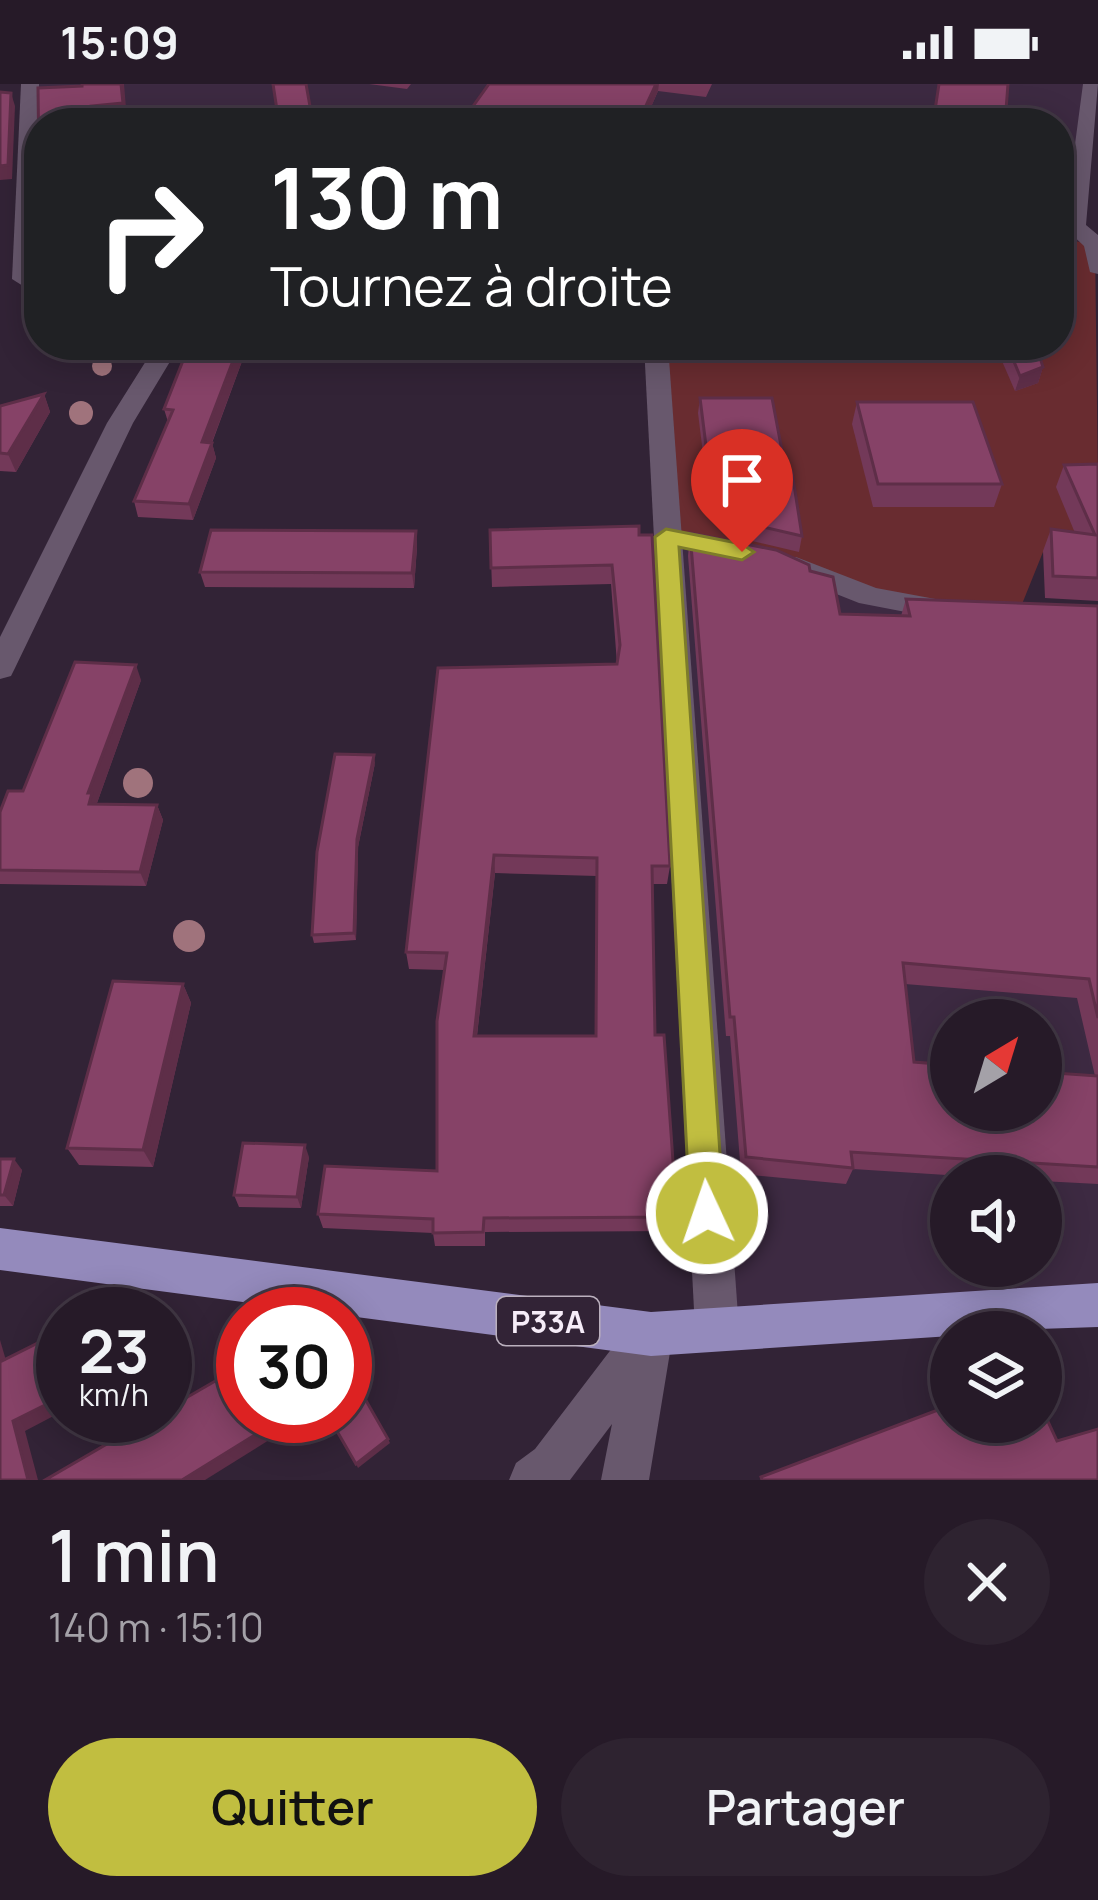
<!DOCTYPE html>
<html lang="fr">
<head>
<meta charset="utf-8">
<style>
  body { margin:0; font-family:Manrope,sans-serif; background:#2e2330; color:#f1f3f6; height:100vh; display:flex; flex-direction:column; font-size:45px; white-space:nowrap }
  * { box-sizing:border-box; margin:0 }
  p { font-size:39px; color:#a4a1a8 }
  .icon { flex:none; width:66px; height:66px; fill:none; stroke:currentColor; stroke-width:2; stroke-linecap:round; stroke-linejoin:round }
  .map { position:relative; height:1396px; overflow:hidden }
  .drawer { display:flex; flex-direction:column; background:#261a28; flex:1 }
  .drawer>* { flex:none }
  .banner { position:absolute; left:24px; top:24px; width:1050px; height:252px; border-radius:48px; box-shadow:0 6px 30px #0003,0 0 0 3px #423845; background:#202124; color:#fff; overflow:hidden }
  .needle { width:78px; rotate:38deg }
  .fabs { position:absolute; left:930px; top:915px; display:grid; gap:24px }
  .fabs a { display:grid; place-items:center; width:132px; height:132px; border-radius:50%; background:#261a28; box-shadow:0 6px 30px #0003,0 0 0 3px #423845; font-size:60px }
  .speed { position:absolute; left:36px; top:1203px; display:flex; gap:24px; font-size:60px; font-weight:700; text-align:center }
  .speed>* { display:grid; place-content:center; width:156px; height:156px; border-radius:50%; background:#261a28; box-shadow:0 6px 30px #0003,0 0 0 3px #423845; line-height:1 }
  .speed small { font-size:30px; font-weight:400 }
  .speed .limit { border:18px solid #d22; background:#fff; color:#111 }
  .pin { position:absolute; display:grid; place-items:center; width:102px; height:102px; color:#fff; margin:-123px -51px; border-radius:50% 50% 50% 0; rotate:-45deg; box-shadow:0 0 12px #0007 }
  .pin .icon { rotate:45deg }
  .me { position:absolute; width:132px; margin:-66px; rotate:357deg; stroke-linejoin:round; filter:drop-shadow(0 0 9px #0008) }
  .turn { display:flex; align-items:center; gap:42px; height:252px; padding:0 48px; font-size:54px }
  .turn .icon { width:156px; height:156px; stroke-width:2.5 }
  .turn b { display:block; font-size:84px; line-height:102px }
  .round { display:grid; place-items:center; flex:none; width:126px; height:126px; border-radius:63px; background:#2e2330 }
  .head { display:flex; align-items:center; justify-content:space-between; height:204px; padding:0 48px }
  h1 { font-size:72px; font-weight:600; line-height:90px }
  .cta { display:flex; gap:24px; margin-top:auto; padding:24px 48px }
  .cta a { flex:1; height:138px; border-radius:72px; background:#c1be40; color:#111; font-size:48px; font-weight:600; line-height:138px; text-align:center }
  .cta a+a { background:#2e2330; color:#f1f3f6 }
  .status { display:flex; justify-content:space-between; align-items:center; height:84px; padding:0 60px; background:#261a28; direction:ltr }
  .status svg { height:33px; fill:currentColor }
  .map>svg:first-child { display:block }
  .built { fill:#3d2a42; fill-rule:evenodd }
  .green { fill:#692c30 }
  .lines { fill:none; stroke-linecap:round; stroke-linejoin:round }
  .minor { fill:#68586d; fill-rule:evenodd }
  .primary { fill:#948abc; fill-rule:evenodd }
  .tree { fill:#a0737c }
  .wall { fill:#733959; fill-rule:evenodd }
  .shaded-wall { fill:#5e2e48 }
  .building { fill:#864267; stroke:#5e2e48; stroke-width:3; fill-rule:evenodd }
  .route { fill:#c1be40; stroke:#7d7c2a; stroke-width:3 }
  .labels { text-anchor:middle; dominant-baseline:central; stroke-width:9; stroke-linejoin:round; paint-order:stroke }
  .shield { fill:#322336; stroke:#bbb0be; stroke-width:3 }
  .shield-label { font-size:30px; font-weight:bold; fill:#f6ecf8 }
</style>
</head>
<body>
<div class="status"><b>15:09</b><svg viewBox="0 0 49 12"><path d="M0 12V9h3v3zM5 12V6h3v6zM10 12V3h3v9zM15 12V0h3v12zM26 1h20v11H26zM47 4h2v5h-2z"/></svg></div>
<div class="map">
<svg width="1098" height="1396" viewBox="0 0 1098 1396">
  <rect width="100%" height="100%" fill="#322336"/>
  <!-- built -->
  <g class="built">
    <polygon points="30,0 1092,0 1075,143 1095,160 1059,155 1059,39 39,39 39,193 23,195"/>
    <path d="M666,453L781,476L849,508L1098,530V1221L722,1228ZM951,936H1041V1026H951ZM951,1092H1041V1182H951Z"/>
  </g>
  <!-- green -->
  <polygon class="green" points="1059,155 1095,160 1098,402 1074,447 1043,468 1018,530 903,523 781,476 666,453 655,261 1059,261"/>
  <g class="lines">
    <!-- minor -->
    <g class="minor">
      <polygon points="21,0 39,0 34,195 23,202 12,195"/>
      <polygon points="1083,0 1098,0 1086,141 1098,151 1098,190 1090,188 1084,162 1064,143"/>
      <polygon points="156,261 180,261 133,339 15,584 11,592 0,595 0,553 107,339"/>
      <polygon points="644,261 668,261 739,1245 733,1261 717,1267 701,1261 695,1245"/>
      <polygon points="796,473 876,504 957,519 962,526 947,536 859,519 786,490 782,483 786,476"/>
      <polygon points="651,1228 667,1234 673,1250 649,1396 601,1396 612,1340 570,1396 509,1396 516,1379 535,1365 635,1234"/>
    </g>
    <!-- primary -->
    <polygon class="primary" points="0,1144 651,1228 1098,1199 1098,1243 951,1248 951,1252 651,1272 0,1186"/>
  </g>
  <!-- trees -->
  <g class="tree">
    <circle cx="102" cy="282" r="10"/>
    <circle cx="81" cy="329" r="12"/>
    <circle cx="138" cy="699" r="15"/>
    <circle cx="189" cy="852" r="16"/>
  </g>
  <!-- wall -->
  <g class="wall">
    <polygon points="369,0 411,0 407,5"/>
    <polygon points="489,0 712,0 706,13 658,7 644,39 461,39"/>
    <polygon points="248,261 212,359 216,374 193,436 138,433 134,417 168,338 164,325 194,269"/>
    <polygon points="995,261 1036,261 1043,283 1038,299 1015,307"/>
    <polygon points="44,310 50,328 16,388 0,387 0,322"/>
    <polygon points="700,314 786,388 802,452 799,468 739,454 732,385 705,386 698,329"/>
    <polygon points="857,318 1002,400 994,423 873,423 852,340"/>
    <polygon points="1098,380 1098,517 1045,514 1043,467 1051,445 1075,449 1056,403 1064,381"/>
    <path d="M639,442L670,782L667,800H652L655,951L677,1133L675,1147L485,1148V1162H435L433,1149L323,1144L318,1130L437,1087L444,886L409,885L406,868L617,580L611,500L492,503L490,446ZM495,789L597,792L595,952H477Z"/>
    <polygon points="416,447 417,463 414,504 205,503 200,488"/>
    <path d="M690,449L810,487L840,530L901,532L906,515L1098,522V1100L1041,1097V1092H962L853,1085L846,1100L741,1090L730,952H726L688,472ZM905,900L1077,914L1095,992L914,978Z"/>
    <polygon points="141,596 97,719 157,721 163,736 146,802 0,800 0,728"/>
    <polygon points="375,679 358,763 356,856 314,859 312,851"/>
    <polygon points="183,900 191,919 153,1083 79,1081 67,1064"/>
    <polygon points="309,1073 301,1124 239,1123 234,1111"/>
    <polygon points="0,1075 22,1086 13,1122 0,1122"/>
  </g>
  <!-- shaded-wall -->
  <g class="shaded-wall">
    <polygon points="121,0 124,0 127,36 92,39 91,22"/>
    <polygon points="656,0 659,0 658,7 644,39 638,39"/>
    <polygon points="11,9 15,22 12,95 0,96 0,82"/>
    <polygon points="239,261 248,261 206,374 202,358"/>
    <polygon points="1043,283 1038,299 1015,307 1020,292"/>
    <polygon points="44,310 50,328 16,388 8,370"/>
    <polygon points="212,359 216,374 193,436 189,420"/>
    <polygon points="416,447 417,463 414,504 412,489"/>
    <polygon points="136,581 141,596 97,719 89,720 88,709"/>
    <polygon points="374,671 375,679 358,763 356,856 354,849 357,755"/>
    <polygon points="157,721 163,736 146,802 140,788"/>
    <polygon points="494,771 495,789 475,969 474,952"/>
    <polygon points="183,900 191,919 153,1083 143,1066"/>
    <polygon points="305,1061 309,1073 301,1124 297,1113"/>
    <polygon points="14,1075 22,1086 13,1122 4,1111"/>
    <polygon points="0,1256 10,1290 0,1282"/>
    <polygon points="40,1258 51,1269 63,1309 63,1327 25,1347 38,1396 28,1396 13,1337"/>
    <polygon points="267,1332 269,1332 277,1351 205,1396 182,1396"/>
    <polygon points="388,1355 390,1359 358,1384 356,1380"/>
  </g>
  <!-- building -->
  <g class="building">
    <polygon points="82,0 121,0 123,19 91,22 92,39 39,39 39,80 38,4 82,2"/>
    <polygon points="273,0 306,0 313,39 279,39"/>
    <polygon points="489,0 656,0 638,39 618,39 535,29 529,39 461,39"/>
    <polygon points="939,0 1008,0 1005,39 933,39"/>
    <polygon points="0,8 11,9 8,81 0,82"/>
    <polygon points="198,261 239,261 202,358 212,359 189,420 134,417 173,326 164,325 186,269 194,269"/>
    <polygon points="1007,261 1036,261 1043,283 1020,292"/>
    <polygon points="44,310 8,370 0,369 0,322"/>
    <polygon points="700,314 772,314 786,388 792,388 802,452 742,438 734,370 707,370"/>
    <polygon points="857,318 973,318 1002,400 878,400"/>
    <polygon points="1098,380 1098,494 1053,492 1051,445 1095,451 1064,381"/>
    <path d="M639,442V451H652L670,782H652L655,951H664L677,1133L484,1134L483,1148L433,1149V1135L318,1130L325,1082L437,1087V937L447,869L406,868L438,584L617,580L620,561L612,481L491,484L490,446ZM494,771L597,774L596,952H474Z"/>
    <polygon points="211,446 416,447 412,489 200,488"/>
    <polygon points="690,449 776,466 809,481 810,487 833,493 840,530 910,532 906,515 1098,522 1098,934 1089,895 903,879 914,978 951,981 951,1026 1041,1026 1041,988 1098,992 1098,1083 851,1068 853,1084 746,1073 734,933 730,933"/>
    <polygon points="75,578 136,581 88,709 92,709 89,720 157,721 140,788 0,786 0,728 8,707 23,707"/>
    <polygon points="335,670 374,671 357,755 354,849 312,851 317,768"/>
    <polygon points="113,897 183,900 143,1066 67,1064"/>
    <polygon points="243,1059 305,1061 297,1113 234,1111"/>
    <polygon points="0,1075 14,1075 4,1111 0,1111"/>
    <polygon points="40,1258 57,1315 13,1337 28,1396 0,1396 0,1278"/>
    <polygon points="243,1281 243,1332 267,1332 271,1341 182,1396 45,1396 155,1332 165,1332 165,1326"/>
    <polygon points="364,1313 388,1355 356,1380 330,1335 335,1332 345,1332 345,1325"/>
    <polygon points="951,1321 951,1338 987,1338 992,1346 1021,1338 1041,1338 1041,1332 1045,1331 1057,1357 1098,1345 1098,1396 762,1396 761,1393"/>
  </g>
  <!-- route -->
  <polygon class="route" points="666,445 742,460 754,468 742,476 679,463 724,1129 719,1141 707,1146 695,1141 690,1129 655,453"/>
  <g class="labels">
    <!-- shield labels -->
    <rect class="shield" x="497" y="1213" width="102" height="48" rx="9"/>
    <g class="shield-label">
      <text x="548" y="1237">P33A</text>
    </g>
  </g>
</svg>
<div class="fabs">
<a><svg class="needle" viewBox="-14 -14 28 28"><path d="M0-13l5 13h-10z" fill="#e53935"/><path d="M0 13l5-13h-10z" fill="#a4a1a8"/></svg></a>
<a><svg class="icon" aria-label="sound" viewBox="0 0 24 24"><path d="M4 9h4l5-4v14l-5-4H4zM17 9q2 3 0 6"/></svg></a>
<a><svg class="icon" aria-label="layers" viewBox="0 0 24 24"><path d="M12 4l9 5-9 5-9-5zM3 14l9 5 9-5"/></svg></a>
</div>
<div class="speed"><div>23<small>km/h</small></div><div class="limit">30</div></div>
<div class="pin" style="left:742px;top:468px;background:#d93025"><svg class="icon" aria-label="arrive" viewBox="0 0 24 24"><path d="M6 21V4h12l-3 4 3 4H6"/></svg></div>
<svg class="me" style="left:707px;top:1129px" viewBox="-20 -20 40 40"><circle r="17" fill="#c1be40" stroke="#fff" stroke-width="3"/><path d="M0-11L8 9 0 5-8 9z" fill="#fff"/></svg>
<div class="banner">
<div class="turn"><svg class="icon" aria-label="right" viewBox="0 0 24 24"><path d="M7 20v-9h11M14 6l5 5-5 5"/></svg><div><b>130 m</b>Tournez à droite</div></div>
</div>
</div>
<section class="drawer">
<div class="head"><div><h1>1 min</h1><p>140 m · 15:10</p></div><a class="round"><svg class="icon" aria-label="close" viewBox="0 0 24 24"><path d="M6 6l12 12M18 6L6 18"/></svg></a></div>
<div class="cta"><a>Quitter</a><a>Partager</a></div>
</section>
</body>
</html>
